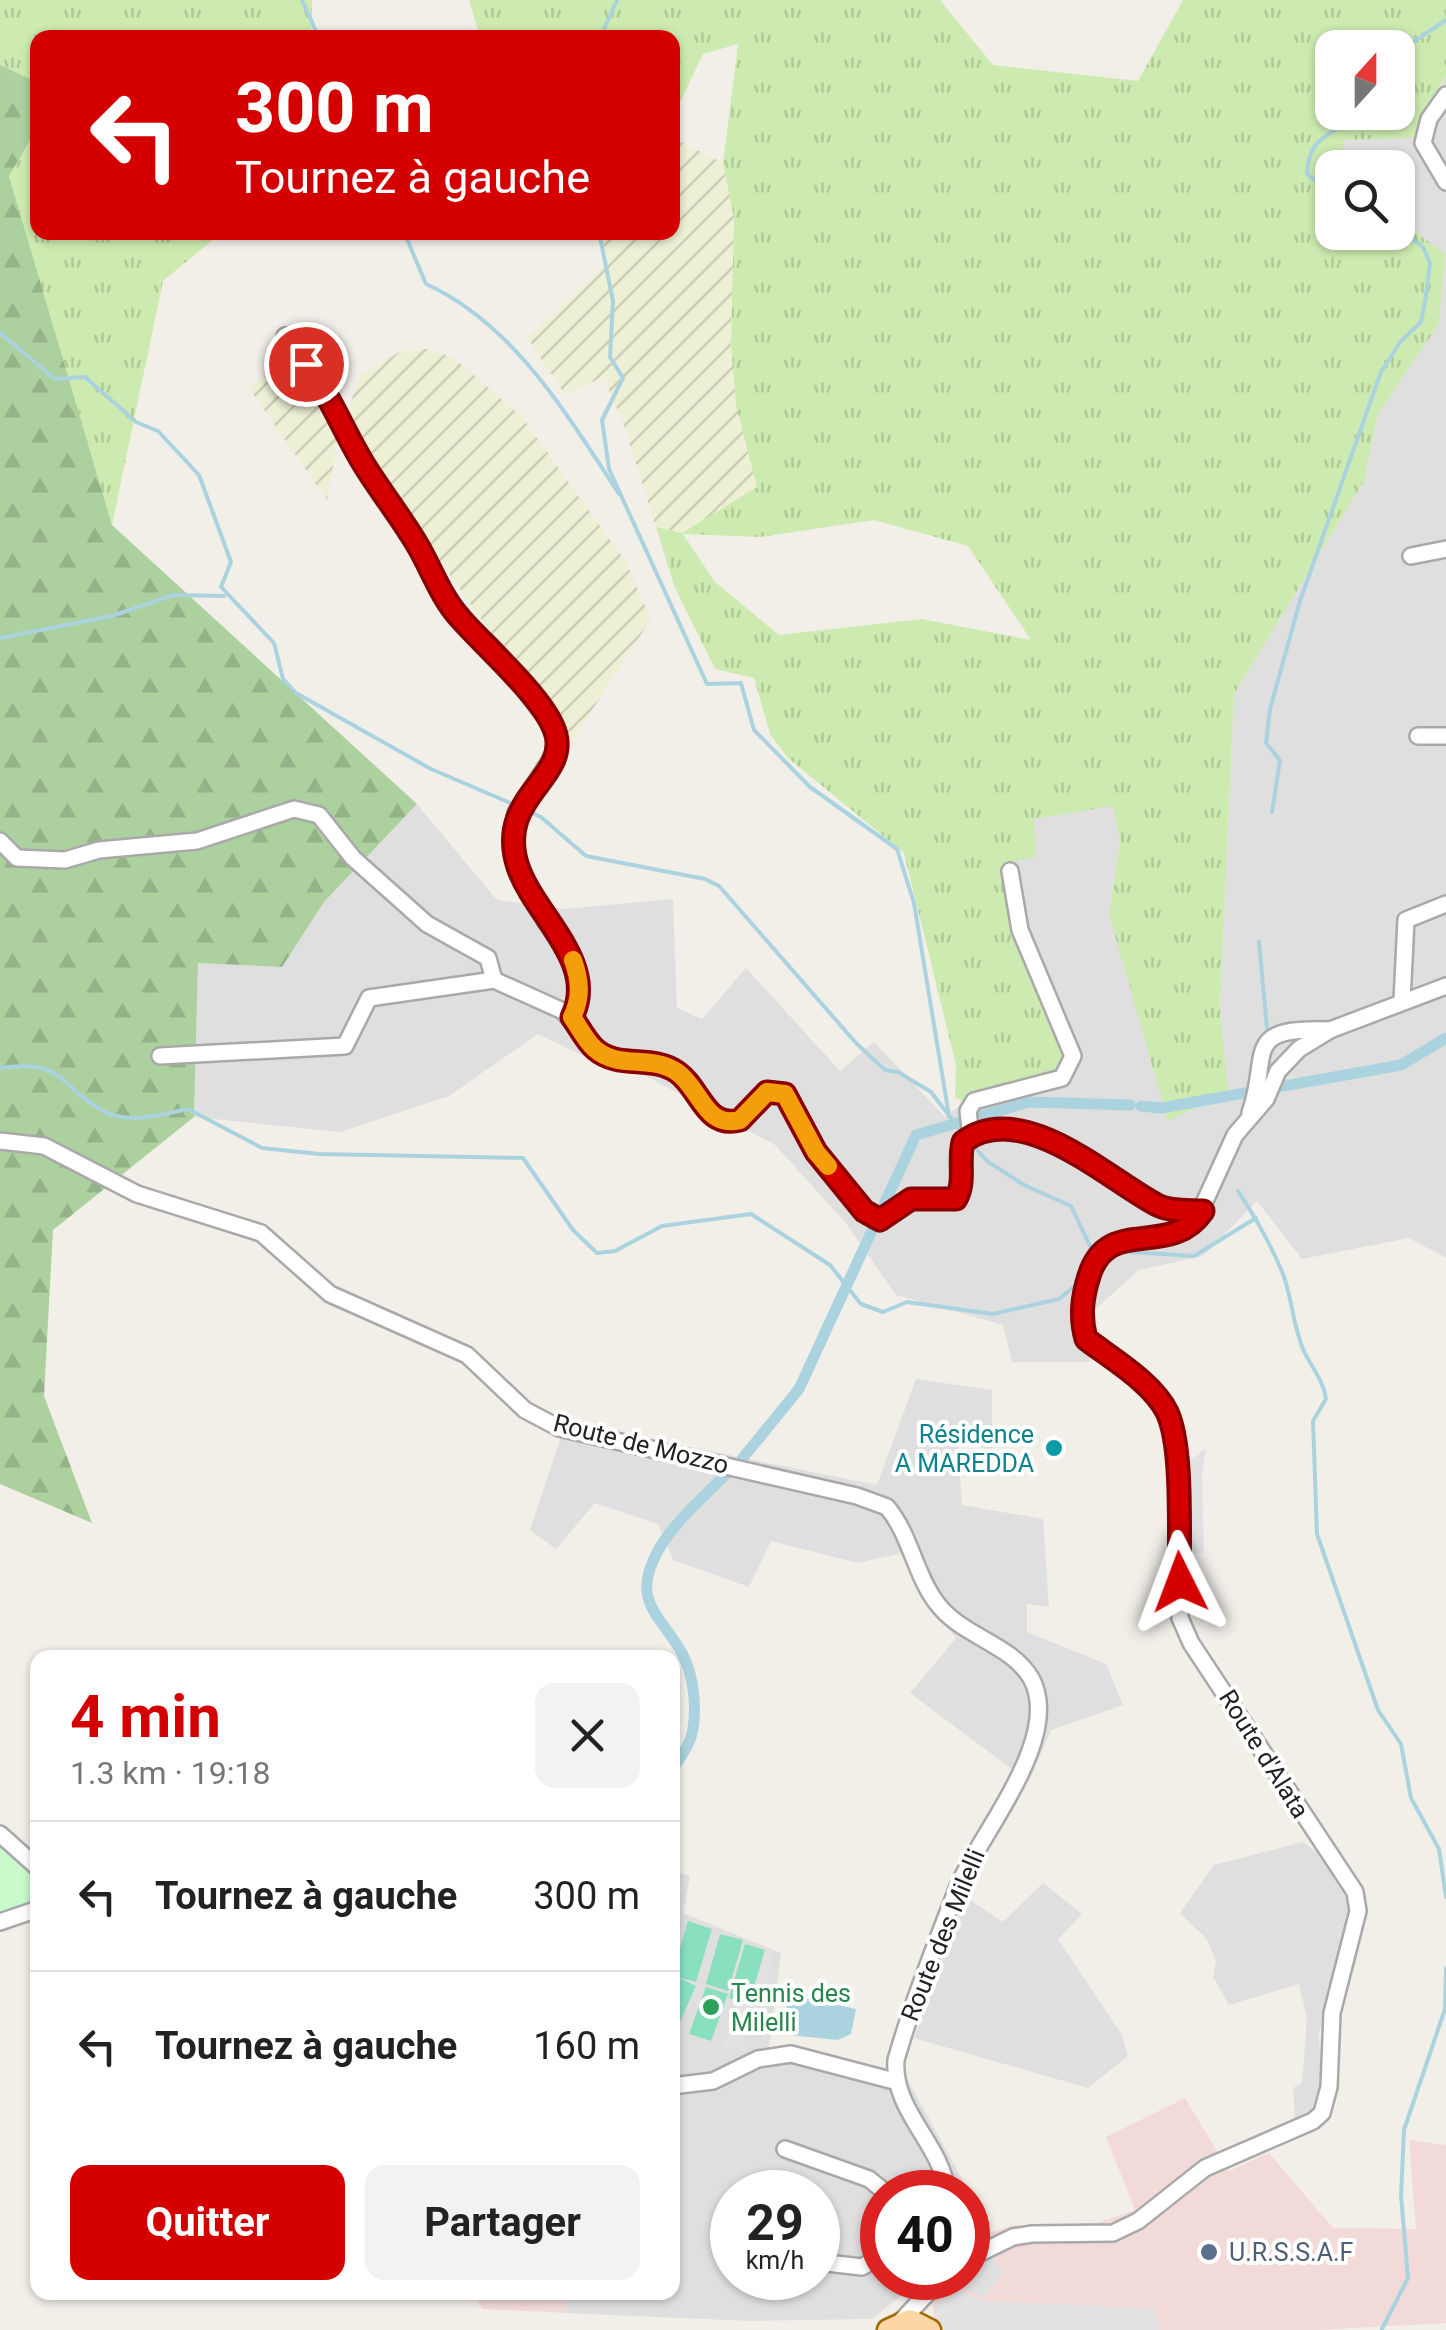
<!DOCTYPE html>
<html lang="fr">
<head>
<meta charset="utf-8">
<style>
  body { margin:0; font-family:Roboto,sans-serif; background:#f2f2f2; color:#222; height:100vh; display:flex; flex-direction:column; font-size:38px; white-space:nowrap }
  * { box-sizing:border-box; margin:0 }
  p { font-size:32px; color:#767676 }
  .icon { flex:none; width:55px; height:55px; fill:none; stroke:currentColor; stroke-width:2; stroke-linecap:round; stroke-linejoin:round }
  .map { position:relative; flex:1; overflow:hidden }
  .drawer { position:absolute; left:30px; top:1650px; width:650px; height:650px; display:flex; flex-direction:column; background:#fff; border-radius:20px; box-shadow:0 2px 8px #0004 }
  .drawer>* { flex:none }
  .guide { position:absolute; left:30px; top:30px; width:650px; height:210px; border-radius:20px; box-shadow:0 2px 8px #0004; background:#d40000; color:#fff; overflow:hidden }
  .needle { width:65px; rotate:21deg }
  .buttons { position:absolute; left:1315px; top:30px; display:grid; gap:20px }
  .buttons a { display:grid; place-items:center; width:100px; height:100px; border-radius:20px; background:#fff; box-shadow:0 2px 8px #0004; font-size:50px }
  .speed { position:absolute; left:710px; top:2170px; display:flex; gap:20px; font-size:50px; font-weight:700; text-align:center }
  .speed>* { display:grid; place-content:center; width:130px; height:130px; border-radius:50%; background:#fff; box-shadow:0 2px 8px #0004; line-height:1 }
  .speed small { font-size:25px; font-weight:400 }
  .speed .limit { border:15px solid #d22; background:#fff; color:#111 }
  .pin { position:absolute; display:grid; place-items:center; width:85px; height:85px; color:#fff; margin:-42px; border:5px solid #fff; border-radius:50%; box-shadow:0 2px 10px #0007 }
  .me { position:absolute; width:110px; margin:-55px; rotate:357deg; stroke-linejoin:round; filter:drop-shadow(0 0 8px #0008) }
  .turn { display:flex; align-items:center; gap:35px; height:210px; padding:0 40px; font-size:45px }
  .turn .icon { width:130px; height:130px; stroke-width:2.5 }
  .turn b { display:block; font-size:70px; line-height:85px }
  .round { display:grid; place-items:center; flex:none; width:105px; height:105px; border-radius:20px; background:#f2f2f2 }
  .overview { display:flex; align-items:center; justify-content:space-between; height:170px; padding:0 40px }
  h1 { font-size:60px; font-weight:700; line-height:75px; color:#d40000 }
  .primary-button { display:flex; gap:20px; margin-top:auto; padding:20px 40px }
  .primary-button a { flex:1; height:115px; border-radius:20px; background:#d40000; color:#fff; font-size:40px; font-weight:700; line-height:115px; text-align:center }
  .primary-button a+a { background:#f2f2f2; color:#222 }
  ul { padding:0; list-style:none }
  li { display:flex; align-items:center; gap:30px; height:150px; padding:0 40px; border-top:2px solid #e0e0e0 }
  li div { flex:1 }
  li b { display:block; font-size:38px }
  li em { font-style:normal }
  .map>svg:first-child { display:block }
  .residential { fill:#e0dfdf; fill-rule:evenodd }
  .commercial { fill:#f2dad9 }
  .farmland { fill:url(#farmland-furrows) }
  .grass { fill:url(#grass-tufts); fill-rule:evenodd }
  .forest { fill:url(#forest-firs) }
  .park { fill:#c8facc }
  .pitch { fill:#88e0be }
  .parking { fill:#e2e2e2 }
  .water { fill:#aad3df }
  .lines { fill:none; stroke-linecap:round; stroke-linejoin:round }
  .stream { stroke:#aad3df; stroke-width:4 }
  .canal { stroke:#aad3df; stroke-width:11 }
  .minor-casing { stroke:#a9a9a9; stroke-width:20 }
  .major-casing { stroke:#a06b00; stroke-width:25 }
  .minor { stroke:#fff; stroke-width:15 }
  .major { stroke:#fcd6a4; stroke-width:20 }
  .route-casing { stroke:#8a0000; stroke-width:25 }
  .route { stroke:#d40000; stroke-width:18 }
  .slow { stroke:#f59e0b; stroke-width:18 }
  .culture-dot { fill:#0f9aa8; stroke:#fff; stroke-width:4 }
  .leisure-dot { fill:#2e9e5b; stroke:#fff; stroke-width:4 }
  .service-dot { fill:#5c6f8a; stroke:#fff; stroke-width:4 }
  .labels { text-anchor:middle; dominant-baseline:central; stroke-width:8; stroke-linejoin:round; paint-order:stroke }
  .culture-label { font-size:25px; fill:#0d838f; stroke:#fff; text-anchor:end }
  .street-label { font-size:25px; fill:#222; stroke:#fff }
  .leisure-label { font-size:25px; fill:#27864d; stroke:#fff; text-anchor:start }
  .service-label { font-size:25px; fill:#4e5e75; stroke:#fff; text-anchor:start }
</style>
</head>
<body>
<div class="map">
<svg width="1446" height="2330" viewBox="0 0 1446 2330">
  <defs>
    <pattern id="farmland-furrows" width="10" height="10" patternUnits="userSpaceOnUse" patternTransform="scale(2.5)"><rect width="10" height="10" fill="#eef0d5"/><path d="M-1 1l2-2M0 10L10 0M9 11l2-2" fill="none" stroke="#ccceb7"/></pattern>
    <pattern id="grass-tufts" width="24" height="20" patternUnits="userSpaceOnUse" patternTransform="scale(2.5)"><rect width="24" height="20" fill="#cdebb0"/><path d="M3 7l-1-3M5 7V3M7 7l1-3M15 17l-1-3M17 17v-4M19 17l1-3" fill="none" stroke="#b0c997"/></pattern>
    <pattern id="forest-firs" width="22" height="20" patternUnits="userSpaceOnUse" patternTransform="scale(2.5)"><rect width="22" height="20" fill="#add19e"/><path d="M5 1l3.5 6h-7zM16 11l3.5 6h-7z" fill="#95b388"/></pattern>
  </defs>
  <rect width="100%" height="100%" fill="#f2efe9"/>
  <!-- residential -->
  <g class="residential">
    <polygon points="1446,75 1446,1258 1409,1238 1302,1259 1257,1201 1203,1256 1139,1270 1082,1321 1090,1362 1012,1362 1003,1325 896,1295 845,1222 775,1145 646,1076 592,1060 538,1034 449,1096 340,1132 194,1117 198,963 282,967 324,902 417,804 497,900 565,909 673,899 677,1008 702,1019 746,968 840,1071 874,1042 945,1117 978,1091 1058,1073 1009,907 1005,863 1033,819 1113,805 1120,842 1109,914 1227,1092 1220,1009 1234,694 1364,481 1378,414 1439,324 1445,254 1398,219 1398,168 1338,167 1343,140 1413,138"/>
    <polygon points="916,1379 992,1390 992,1449 958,1445 962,1505 1043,1519 1049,1607 1027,1604 1027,1632 1106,1664 1123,1705 1051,1730 1029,1782 910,1693 956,1638 925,1603 902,1553 858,1563 771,1541 749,1587 673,1560 658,1524 595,1503 556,1549 530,1530 566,1422 877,1485"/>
    <polygon points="1303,1842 1323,1857 1352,1897 1319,2034 1322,2103 1311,2117 1295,2119 1293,2088 1302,2083 1307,2018 1299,1984 1229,2005 1213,1977 1216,1961 1206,1938 1180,1913 1214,1865"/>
    <path d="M673,1870L690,1876L683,1913L781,1953L769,2048L905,2075L968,2190L971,2238L1005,2270L982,2299L946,2278H968V2192H882V2278H923L872,2319L749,2321L566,2313L567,2293L672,2292ZM732,2192H818V2278H732Z"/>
    <polygon points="1043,1883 1082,1914 1058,1939 1122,2035 1128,2056 1088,2088 914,2038 963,1895 1003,1922"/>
  </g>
  <!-- commercial -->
  <g class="commercial">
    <polygon points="1185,2098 1229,2171 1269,2153 1333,2228 1416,2229 1409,2140 1446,2145 1446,2323 1317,2330 936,2330 932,2299 949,2280 982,2299 1005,2271 971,2238 1014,2225 1084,2227 1135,2210 1106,2137"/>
    <polygon points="474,2293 567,2293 566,2313 482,2309"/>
  </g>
  <!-- farmland -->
  <g class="farmland">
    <polygon points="673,138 723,163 734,218 731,344 736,405 757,488 682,533 656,527 623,422 603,377 565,395 527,337 608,263 601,233 672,232"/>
    <polygon points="428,349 454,358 521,416 626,562 651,619 570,744 383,481 347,416 359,376 401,351"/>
    <polygon points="291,353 341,422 327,500 248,387"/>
  </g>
  <!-- grass -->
  <g class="grass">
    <polygon points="0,0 312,0 311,37 38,38 37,82 0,65"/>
    <path d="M469,0H940L993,65L1138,81L1183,0H1446V75L1413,138L1344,140L1338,167L1332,168V232H1398V219L1445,254L1439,324L1378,414L1364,481L1234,694L1220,1009L1228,1092L1168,1121L1109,914L1120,842L1113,806L1034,819L1036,857L1005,863L1009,907L1064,1051L1058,1073L978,1091L964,1102L955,1097L956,1065L904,853L788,758L770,734L754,678L715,669L675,588L656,527L682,533L757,487L736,405L731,344L734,218L723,163L738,44L703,54L673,117L672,38L480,37ZM1332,48H1398V112H1332ZM874,520L968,546L1031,640L922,619L779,635L715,582L683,534L760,537Z"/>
    <polygon points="37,129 38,232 221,233 163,281 112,525 9,176"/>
  </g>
  <!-- forest -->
  <polygon class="forest" points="0,65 37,82 37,129 9,176 112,525 417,804 324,902 282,967 198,963 194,1117 53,1230 44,1396 92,1523 0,1484"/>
  <!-- park -->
  <polygon class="park" points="0,1839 38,1875 37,1903 0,1916"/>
  <!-- pitch -->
  <g class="pitch">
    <polygon points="688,1921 712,1929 696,1982 677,1977 696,1986 674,2035 676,1976 673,1972"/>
    <polygon points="720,1934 743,1940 728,1991 706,1984"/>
    <polygon points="745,1944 765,1950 749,2004 729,1998"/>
    <polygon points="706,1987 728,1994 711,2041 689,2034"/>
  </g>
  <!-- parking -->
  <g class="parking">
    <polygon points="1206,1448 1202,1474 1204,1553 1192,1553 1184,1505 1189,1461"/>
    <polygon points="765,1950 771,1956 760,2021 749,2020 743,2051 723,2048 738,2000 750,2003"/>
    <polygon points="955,2286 980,2301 1153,2308 1160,2330 942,2330 934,2313 943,2293"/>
  </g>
  <!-- water -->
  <polygon class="water" points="790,1994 856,2009 851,2034 838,2040 789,2035 783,2022"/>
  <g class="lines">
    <!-- stream -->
    <g class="stream">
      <polyline points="302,0 319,38"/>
      <polyline points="600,38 617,0"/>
      <polyline points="1398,52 1446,20"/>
      <path d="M1332,193L1307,174C1309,131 1335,140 1353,112"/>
      <path d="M404,232L426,284C514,324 568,416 619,494"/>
      <polyline points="599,232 613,301 610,357 623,378 602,420 609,469 707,684 741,683 754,730 810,787 897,849 914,903 949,1116"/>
      <polyline points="0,333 55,379 85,377 136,422 158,431 199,475 231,562 221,587 274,643 283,679 296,693 431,769 515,805"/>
      <polyline points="0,638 112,616 173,595 224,596"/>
      <polyline points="524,809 541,817 586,856 705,879 719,886 856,1043 885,1070 898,1072 931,1092 964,1135"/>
      <polyline points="1272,812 1280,760 1266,743 1270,709 1300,601 1381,372 1401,341 1421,322 1426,296 1430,263 1423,247 1398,228"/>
      <polyline points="1259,942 1267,1029"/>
      <path d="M0,1068C66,1059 58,1086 103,1111C129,1125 162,1114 188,1109L262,1148L319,1154L523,1158L573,1230L597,1253L615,1251L662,1226L751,1214L830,1265L861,1304L883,1312L907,1302L993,1314L1059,1299L1076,1285L1095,1250"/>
      <polyline points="971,1143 987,1161 1024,1185 1071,1206 1092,1250"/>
      <path d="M1238,1191C1255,1217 1271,1244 1283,1274C1292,1298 1293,1325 1303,1349C1311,1367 1323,1379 1326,1399L1313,1421L1317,1534L1378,1710L1401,1744L1411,1798L1439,1849L1446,1897"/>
      <polyline points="1114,1251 1194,1256 1256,1218"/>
      <polyline points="1382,2329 1408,2278 1401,2195 1404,2130 1445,2009 1446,1968"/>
    </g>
    <!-- canal -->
    <g class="canal">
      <polyline points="1141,1106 1161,1108 1401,1065 1446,1038"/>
      <polyline points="742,1459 799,1389 916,1135 1029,1102 1130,1105"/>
      <path d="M672,1771C678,1760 688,1748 691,1737C698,1712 694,1675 682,1653C658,1612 630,1600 659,1549C675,1521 704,1497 726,1474"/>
    </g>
    <!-- minor casing -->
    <g class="minor-casing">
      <g id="minor">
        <polyline points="1446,95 1429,119 1423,143 1446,182"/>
        <polyline points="285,336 327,391 362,461 417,544 442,595 461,620 491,646 555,729 557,750 516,813 512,836 518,867 546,922 575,962 579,1003 572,1017"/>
        <polyline points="1411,556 1446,549"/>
        <polyline points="1418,736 1446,736"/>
        <path d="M0,841L17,858L65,860L99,850L197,841L294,809L319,815L353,858L427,924L488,958L494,980L563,1011L594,1048L608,1057L655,1061L670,1067L690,1081L719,1121L740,1120L767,1092L785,1094L816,1152L864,1211L880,1220L911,1199H956C966,1181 958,1162 963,1142C1021,1098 1109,1179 1157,1205C1171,1212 1188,1210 1203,1211"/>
        <polyline points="1402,1001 1406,920 1446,904"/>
        <polyline points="160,1056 345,1046 369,998 494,980"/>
        <path d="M1250,1113C1271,1053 1240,1027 1330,1030"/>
        <polyline points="971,1136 968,1111 974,1101 1062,1078 1073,1056 1020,930 1010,871"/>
        <path d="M0,1141L44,1146L137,1194L261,1233L330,1294L467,1355L525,1410L559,1428L857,1496L887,1507C910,1534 915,1574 936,1602C960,1636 1010,1643 1031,1678C1065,1739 975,1838 955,1894C934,1949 912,2004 896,2060C892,2111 942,2144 947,2192"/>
        <polyline points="0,1834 38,1868"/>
        <polyline points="0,1922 38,1909"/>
        <polyline points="672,2086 713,2081 758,2059 791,2054 894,2081"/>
        <polyline points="785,2149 869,2179 885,2192"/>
        <path d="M968,2259L1013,2237L1032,2234L1113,2233L1138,2221L1205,2168L1313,2121L1322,2113L1329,2087L1332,2013L1358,1911L1355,1892L1191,1643L1180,1618C1180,1576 1183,1443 1167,1411C1151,1381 1112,1359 1086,1339C1080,1316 1083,1298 1089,1276C1107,1217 1159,1256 1195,1223L1235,1135L1266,1099L1278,1071L1299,1049L1330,1030L1446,986"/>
        <polyline points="818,2262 862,2267 882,2255"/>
        <polyline points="902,2320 942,2278"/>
      </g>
    </g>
    <!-- major casing -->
    <g class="major-casing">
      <polyline id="major" points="888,2330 910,2320 930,2330"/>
    </g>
    <!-- minor -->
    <use href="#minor" class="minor"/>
    <!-- major -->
    <use href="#major" class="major"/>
  </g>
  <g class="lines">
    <!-- route casing -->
    <g class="route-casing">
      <path id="route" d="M306,364C330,395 343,430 363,463C380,491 401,517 418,546C432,570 441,597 460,618C483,645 548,701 556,735C567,780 495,798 518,867C535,916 599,963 572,1017C579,1027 586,1041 595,1049C619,1070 651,1054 677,1072C701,1089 705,1129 740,1120L767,1092L785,1094L816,1152L864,1211L880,1220L911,1199H956C966,1181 958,1162 963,1142C1021,1097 1109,1180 1157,1205C1171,1212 1188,1210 1203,1211C1169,1260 1108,1214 1089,1276C1082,1298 1080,1317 1086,1339C1112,1359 1152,1382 1167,1412C1184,1448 1178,1538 1180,1582"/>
    </g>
    <!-- route -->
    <use href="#route" class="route"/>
    <!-- slow -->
    <path class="slow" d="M573,960C580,980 582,997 572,1017C579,1027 586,1041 595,1049C619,1070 651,1054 677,1072C701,1089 705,1129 740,1120L767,1092L785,1094L816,1152L828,1166"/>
  </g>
  <!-- markers -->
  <circle class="culture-dot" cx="1054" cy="1448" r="10"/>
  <circle class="leisure-dot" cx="711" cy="2007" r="10"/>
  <circle class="service-dot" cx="1209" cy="2252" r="10"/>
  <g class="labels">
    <!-- culture labels -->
    <g class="culture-label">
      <text x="1034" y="1434">Résidence<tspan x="1034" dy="29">A MAREDDA</tspan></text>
    </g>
    <!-- street labels -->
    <g class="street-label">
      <text transform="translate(641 1444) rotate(14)">Route de Mozzo</text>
      <text transform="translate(1264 1754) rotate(58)">Route d'Alata</text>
      <text transform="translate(943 1935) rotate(-68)">Route des Milelli</text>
    </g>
    <!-- leisure labels -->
    <g class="leisure-label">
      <text x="731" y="1993">Tennis des<tspan x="731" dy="29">Milelli</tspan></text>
    </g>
    <!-- service labels -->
    <g class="service-label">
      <text x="1229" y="2252">U.R.S.S.A.F</text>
    </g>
  </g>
</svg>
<div class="buttons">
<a><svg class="needle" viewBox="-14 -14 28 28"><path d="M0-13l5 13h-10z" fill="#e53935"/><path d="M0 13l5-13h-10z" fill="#767676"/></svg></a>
<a><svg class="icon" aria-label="search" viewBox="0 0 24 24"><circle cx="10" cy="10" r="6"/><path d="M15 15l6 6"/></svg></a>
</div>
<div class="speed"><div>29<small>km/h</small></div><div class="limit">40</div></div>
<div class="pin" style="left:306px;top:364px;background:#d93025"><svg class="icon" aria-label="arrive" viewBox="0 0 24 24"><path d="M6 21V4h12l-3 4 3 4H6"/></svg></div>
<svg class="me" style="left:1180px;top:1582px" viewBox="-20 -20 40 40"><path d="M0-17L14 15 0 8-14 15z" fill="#d40000" stroke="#fff" stroke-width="4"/></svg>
<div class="guide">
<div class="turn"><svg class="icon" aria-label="left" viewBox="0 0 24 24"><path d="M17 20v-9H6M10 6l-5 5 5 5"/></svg><div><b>300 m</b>Tournez à gauche</div></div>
</div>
<section class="drawer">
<div class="overview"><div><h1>4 min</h1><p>1.3 km · 19:18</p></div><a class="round"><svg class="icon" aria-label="close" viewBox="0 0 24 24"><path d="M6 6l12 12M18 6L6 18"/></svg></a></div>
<ul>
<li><svg class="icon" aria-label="left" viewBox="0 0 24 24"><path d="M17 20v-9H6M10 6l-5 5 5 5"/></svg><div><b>Tournez à gauche</b></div><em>300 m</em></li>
<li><svg class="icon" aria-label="left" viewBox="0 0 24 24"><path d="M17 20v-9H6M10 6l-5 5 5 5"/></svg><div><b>Tournez à gauche</b></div><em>160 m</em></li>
</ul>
<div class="primary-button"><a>Quitter</a><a>Partager</a></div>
</section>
</div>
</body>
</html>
